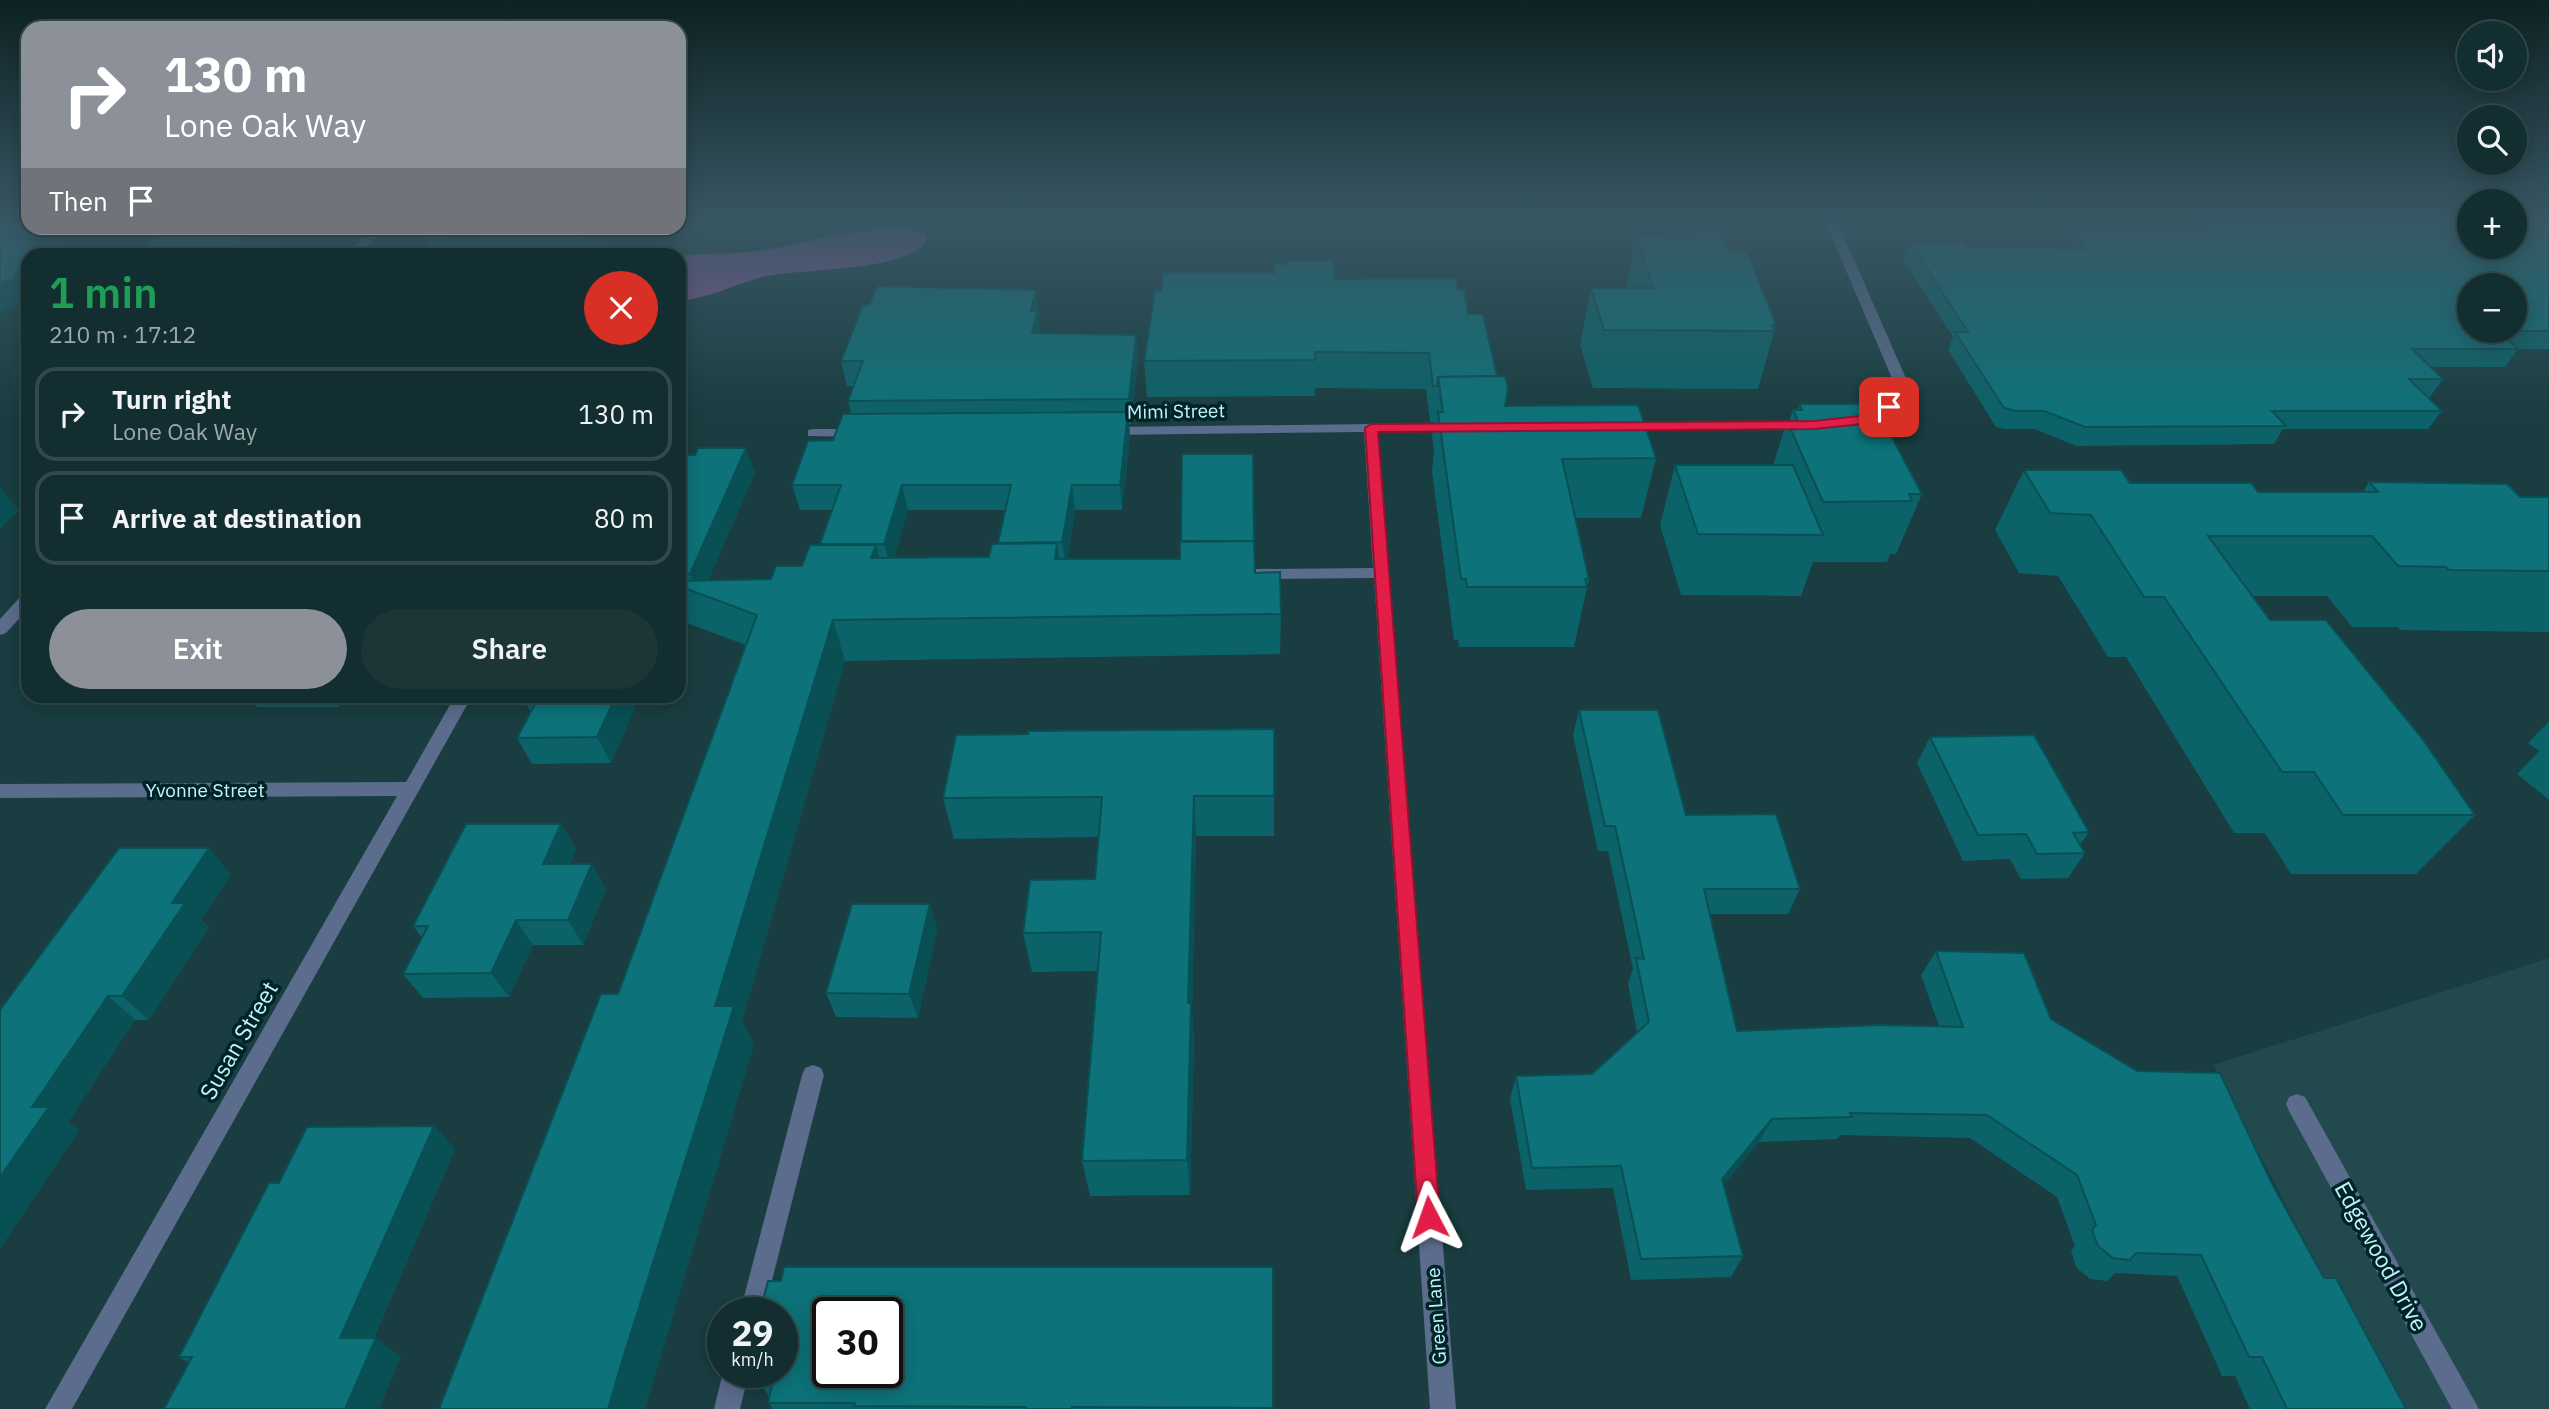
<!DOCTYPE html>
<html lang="en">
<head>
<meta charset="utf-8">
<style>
  body { margin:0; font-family:"IBM Plex Sans",sans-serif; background:#1c3638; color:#f1f3f6; height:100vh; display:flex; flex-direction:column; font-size:26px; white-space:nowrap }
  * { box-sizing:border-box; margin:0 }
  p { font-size:23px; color:#9da8ab }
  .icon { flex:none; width:38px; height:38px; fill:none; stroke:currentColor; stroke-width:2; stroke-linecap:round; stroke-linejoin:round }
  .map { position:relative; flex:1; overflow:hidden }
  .panel { position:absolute; left:21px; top:248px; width:665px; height:455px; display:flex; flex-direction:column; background:#132e30; border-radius:21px; box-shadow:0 4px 18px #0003,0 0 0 2px #324a4c }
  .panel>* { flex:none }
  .top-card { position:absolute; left:21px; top:21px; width:665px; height:214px; border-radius:21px; box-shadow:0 4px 18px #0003,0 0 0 2px #324a4c; background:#8c9099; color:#fff; overflow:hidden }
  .tools { position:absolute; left:2457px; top:21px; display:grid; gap:14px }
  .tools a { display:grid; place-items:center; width:70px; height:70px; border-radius:50%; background:#132e30; box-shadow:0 4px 18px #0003,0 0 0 2px #324a4c; font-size:35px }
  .speed { position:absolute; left:707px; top:1297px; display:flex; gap:14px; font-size:35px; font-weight:700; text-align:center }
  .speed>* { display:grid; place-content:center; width:91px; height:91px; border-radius:50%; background:#132e30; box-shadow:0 4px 18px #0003,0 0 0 2px #324a4c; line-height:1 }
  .speed small { font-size:18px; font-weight:400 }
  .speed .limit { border:4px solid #111; border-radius:10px; background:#fff; color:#111 }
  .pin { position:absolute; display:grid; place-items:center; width:60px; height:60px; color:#fff; margin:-30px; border-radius:14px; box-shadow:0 4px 10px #0006 }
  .me { position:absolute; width:77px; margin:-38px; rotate:356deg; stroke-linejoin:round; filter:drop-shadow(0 0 5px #0008) }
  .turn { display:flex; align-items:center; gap:24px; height:147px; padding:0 28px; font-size:32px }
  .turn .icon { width:91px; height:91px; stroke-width:2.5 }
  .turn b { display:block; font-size:49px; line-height:60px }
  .then { display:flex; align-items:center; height:66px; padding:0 28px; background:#0003; gap:14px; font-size:26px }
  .round { display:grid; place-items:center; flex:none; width:74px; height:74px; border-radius:37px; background:#1c3638 }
  .summary { display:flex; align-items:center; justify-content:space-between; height:119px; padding:0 28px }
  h1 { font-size:42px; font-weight:600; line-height:52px; color:#1e9e55 }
  .button { display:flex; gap:14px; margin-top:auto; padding:14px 28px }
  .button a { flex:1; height:80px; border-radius:42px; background:#8c9099; color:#fff; font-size:28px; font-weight:600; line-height:80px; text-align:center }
  .button a+a { background:#1c3638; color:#f1f3f6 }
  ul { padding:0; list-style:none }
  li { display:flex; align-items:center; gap:21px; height:94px; margin:0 14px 10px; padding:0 14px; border:4px solid #324a4c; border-radius:21px }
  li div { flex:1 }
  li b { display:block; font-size:26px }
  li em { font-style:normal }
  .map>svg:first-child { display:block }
  .built { fill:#21494e }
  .water { fill:#935699 }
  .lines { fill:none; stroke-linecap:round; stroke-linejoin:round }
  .minor { fill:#5b6c8c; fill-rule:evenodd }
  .wall { fill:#0b6268; fill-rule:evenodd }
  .shaded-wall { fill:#095055 }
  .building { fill:#0d7279; stroke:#095055; stroke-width:2; fill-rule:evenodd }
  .route { fill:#e11d48; stroke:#92132f; stroke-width:2 }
  .labels { text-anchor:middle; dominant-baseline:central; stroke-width:7; stroke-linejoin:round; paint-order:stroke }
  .street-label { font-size:19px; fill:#c2f4f9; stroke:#002427 }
  .near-street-label { font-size:23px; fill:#c2f4f9; stroke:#002427 }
</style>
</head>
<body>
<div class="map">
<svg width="2549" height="1409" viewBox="0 0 2549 1409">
  <rect width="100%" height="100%" fill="#193d40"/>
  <!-- built -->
  <polygon class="built" points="2549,958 2549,1409 2392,1409 2213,1065"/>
  <!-- water -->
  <path class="water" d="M893,228L912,229L925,234L927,239C911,273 797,268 762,277C733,285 709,298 679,301V256C710,252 740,255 771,249C812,241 851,230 893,228Z"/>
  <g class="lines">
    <!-- minor -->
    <g class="minor">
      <path d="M1825,221H1837L1908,383C1902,409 1883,419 1859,425L1854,424V418C1874,412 1889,404 1894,383Z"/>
      <polygon points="372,228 384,228 358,256 345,256"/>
      <polygon points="1810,421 1817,425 1815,428 1621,430 1614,426 1621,422"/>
      <polygon points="1457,423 1464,427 1462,430 1378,432 1456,1409 1430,1409 1374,578 1256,579 1248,574 1256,569 1373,568 1364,432 1107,435 1100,431 1107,427"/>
      <polygon points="813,429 858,429 865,433 858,437 808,436 808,430"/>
      <polygon points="28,594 28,609 6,633 0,635 0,619 22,595"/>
      <polygon points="455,696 472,696 72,1409 45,1409 397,796 0,798 0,784 406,782"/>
      <polygon points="813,1065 821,1068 824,1075 764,1312 740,1312 802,1075 805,1068"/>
      <polygon points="2297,1094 2305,1097 2479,1409 2452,1409 2289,1111 2286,1104 2289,1097"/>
      <polygon points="723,1372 749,1372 740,1409 714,1409"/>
    </g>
  </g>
  <!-- wall -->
  <g class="wall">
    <polygon points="2199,221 2549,221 2549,349 2518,349 2505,367 2431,367 2443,379 2430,397 2428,397 2442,411 2428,429 2283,429 2274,444 2076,446 2035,429 2006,429 1996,427 1948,350 1953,337 1903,260 1910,242 1966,247 2068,247 2074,233 2207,233 2197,224"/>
    <polygon points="424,228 617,228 599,256 461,256 460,254 432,254 421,230"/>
    <polygon points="1636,235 1729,252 1776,325 1758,389 1593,388 1580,345 1591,288 1626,288"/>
    <polygon points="1335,279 1458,289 1497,376 1505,406 1656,458 1641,518 1576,518 1589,579 1574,647 1459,647 1458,640 1454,640 1432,471 1434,452 1432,435 1433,422 1430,422 1426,389 1315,388 1315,396 1147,397 1144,361"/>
    <path d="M1039,314L1038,319L1040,334L1136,335L1138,359L1131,424H1129L1130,437L1122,510H1075L1067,559H1180L1254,541L1255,573L1281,614L1280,654L845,661L742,1021L754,1044L645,1409H439L618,994L746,645L689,624L680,604L679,607V455L755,473L708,580L771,579L802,566L820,545L832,510H800L792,485L833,440L851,414L848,401L854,386H847L841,361ZM908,510H1005L998,544L989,557L894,558Z"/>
    <polygon points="1799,404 1868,411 1922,494 1896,554 1890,554 1887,562 1813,562 1801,596 1681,595 1660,525 1675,465 1773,465 1787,421 1789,421 1793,410 1798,410"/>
    <polygon points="2024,470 2130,483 2258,492 2363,492 2369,482 2520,497 2549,497 2549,632 2400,630 2398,627 2352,627 2327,596 2252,596 2270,620 2475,815 2416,874 2291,874 2265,833 2234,833 2126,657 2108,657 2058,576 2019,573 1995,530"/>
    <polygon points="250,696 345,696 339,707 257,707"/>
    <polygon points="640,696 611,763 532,764 517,738 531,712 526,704"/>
    <polygon points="1579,710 1686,815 1800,889 1788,914 1710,914 1737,1031 1939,1026 1921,975 1936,951 2051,1019 2271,1182 2324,1278 2406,1409 2250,1409 2235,1376 2222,1376 2177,1276 2115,1273 2107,1281 2090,1279 2076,1267 2071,1251 2075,1246 2057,1197 1970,1138 1840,1135 1837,1139 1759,1142 1723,1185 1743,1256 1731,1277 1631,1280 1613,1188 1526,1190 1510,1099 1516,1076 1592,1074 1637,1032 1628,983 1633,969 1608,851 1598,851 1573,735"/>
    <polygon points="2549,721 2549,800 2517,774 2539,751 2528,743"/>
    <polygon points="1930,737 2089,832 2080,845 2085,853 2068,878 2021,879 2010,859 1963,861 1917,763"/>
    <polygon points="1274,796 1274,836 1196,836 1192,1012 1194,1041 1190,1195 1090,1196 1082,1161 1097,971 1032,972 1023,933 1095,879 1098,837 954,839 943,798"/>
    <polygon points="561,824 576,849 570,864 606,889 583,945 533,945 509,997 423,998 403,974 422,938 413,926"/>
    <polygon points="231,874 201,920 209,927 149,1020 135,1020 68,1122 79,1130 0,1248 0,1010"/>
    <polygon points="930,904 937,929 918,1018 836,1017 826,993"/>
    <polygon points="434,1126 455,1149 374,1338 401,1357 189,1363 179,1357 279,1183"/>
    <polygon points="1273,1267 1273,1409 773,1409 768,1403 769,1396 751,1372 782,1372"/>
  </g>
  <!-- shaded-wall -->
  <g class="shaded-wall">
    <polygon points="42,228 108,228 64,237 54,256 28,256 28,306 25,311 20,305 0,313 0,283"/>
    <polygon points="256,228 291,228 263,256 227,256"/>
    <polygon points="593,228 617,228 599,256 595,256 587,236"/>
    <polygon points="1036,290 1039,314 1038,319 1040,336 1032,333 1031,311"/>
    <polygon points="1136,335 1138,359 1131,424 1129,399"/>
    <polygon points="1128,412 1130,437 1122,510 1120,485"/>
    <polygon points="746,448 755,473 702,595 697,593 690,574"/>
    <polygon points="902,485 908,510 891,569 884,544"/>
    <polygon points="1072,485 1075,510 1066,568 1062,542"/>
    <polygon points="0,487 19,510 0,529"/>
    <polygon points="1057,543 1063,583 1055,559"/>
    <polygon points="876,545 886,585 871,558"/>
    <polygon points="833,620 845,661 742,1021 754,1044 645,1409 608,1409 715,1006"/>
    <polygon points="332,696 345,696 339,707"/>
    <polygon points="616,696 640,696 611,763 597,737"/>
    <polygon points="1194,796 1196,836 1192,1012 1194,1041 1190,1195 1187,1160 1188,1003"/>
    <polygon points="561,824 576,849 559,889 543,864"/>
    <polygon points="209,848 231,874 201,920 209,927 149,1020 122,996 172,903"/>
    <polygon points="592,864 606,889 583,945 568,920"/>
    <polygon points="930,904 937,929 918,1018 909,994"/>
    <polygon points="516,920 533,945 509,997 491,973"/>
    <polygon points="108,996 135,1020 68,1122 79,1130 0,1248 0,1177 32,1107"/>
    <polygon points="1772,1119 1759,1142 1710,1201 1722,1179"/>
    <polygon points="434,1126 455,1149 365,1358 340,1338"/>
    <polygon points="376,1338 401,1357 379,1409 345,1409"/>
  </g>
  <!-- building -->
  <g class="building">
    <polygon points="0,221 28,221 28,228 42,228 8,288 9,280 0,283"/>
    <polygon points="2221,221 2469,221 2469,247 2515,247 2515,221 2549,221 2549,331 2515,331 2515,285 2469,285 2469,331 2497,331 2518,349 2412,349 2443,379 2409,379 2442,411 2272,411 2286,426 2085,427 2044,411 2015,411 2004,408 1955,332 1968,332 1910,242 1962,242 1966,247 2086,248 2074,233 2233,233"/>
    <polygon points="165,228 256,228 227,256 133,256"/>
    <polygon points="424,228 593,228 587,236 452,237 457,230 421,230"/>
    <polygon points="1721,233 1729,252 1747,252 1776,325 1772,325 1775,331 1604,330 1591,288 1653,288 1636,235"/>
    <polygon points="1286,261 1334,261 1335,279 1456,278 1458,289 1464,289 1468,314 1483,314 1497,376 1438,377 1437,386 1433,386 1429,353 1315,352 1315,360 1144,361 1155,291 1161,291 1163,273 1274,273 1274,264 1286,264"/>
    <polygon points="877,286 1036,290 1031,311 1037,311 1032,333 1136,335 1129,399 848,401 863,361 841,361 863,305 869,305"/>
    <polygon points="1505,376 1508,388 1505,406 1638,405 1656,458 1562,459 1589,579 1585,579 1587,587 1467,587 1466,579 1461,579 1438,412 1443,412 1438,377"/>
    <polygon points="1799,404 1864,404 1868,411 1878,411 1922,494 1909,494 1912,501 1823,502 1787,421 1798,421 1793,410 1802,410"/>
    <polygon points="1128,412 1120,485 1072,485 1062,542 998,543 1011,485 902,485 884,544 820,544 841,485 792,485 808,441 833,440 843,414"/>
    <polygon points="698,448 746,448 690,574 679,574 679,455 695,455"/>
    <polygon points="1182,454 1253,454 1254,541 1181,541"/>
    <polygon points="1675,465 1793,465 1823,535 1698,534"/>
    <polygon points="2024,470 2121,470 2130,483 2251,483 2258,492 2378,492 2369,482 2507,484 2520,497 2549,497 2549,571 2449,570 2446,567 2398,566 2372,536 2208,536 2270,620 2326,620 2421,737 2475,815 2343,815 2314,772 2282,772 2164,597 2144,597 2091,515 2050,513"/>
    <polygon points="1254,541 1255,573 1280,572 1281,614 833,620 715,1006 734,1006 623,1358 608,1409 439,1409 601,994 618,994 757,615 679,586 679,581 771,579 776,566 802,566 810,545 876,545 871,558 989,557 992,544 1057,543 1055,559 1180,559 1180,542"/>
    <polygon points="530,696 616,696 597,737 517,738 535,704 526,704"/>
    <polygon points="1579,710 1658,710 1686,815 1776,814 1800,889 1704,889 1737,1031 1879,1025 1963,1027 1936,951 2024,953 2051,1019 2137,1071 2220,1073 2271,1182 2324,1278 2336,1278 2406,1409 2287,1409 2262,1357 2249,1357 2201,1255 2136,1253 2130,1260 2113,1258 2098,1246 2092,1230 2096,1225 2077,1175 1987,1115 1850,1113 1852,1117 1772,1119 1722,1179 1743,1256 1641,1259 1621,1166 1532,1168 1516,1076 1592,1074 1649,1022 1636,958 1644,959 1615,826 1605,826"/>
    <polygon points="1274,729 1274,796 1194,796 1188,1003 1191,1003 1187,1160 1082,1161 1101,932 1023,933 1030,880 1095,879 1102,797 943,798 956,735 1028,734 1029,731"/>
    <polygon points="2034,735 2089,832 2073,833 2085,853 2037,854 2026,834 1978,835 1930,737"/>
    <polygon points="466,824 561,824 543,864 592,864 568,920 516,920 491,973 403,974 428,926 413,926"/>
    <polygon points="119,848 209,848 172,903 185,903 122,996 108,996 32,1107 49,1107 0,1177 0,1010"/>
    <polygon points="852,904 930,904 909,994 826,993"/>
    <polygon points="434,1126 340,1338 376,1338 345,1409 164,1409 192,1357 179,1357 269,1183 279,1183 307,1127"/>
    <path d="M784,1267H1273V1408L1072,1407V1409H1026V1407L854,1406L855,1403H768L772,1384H762L765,1372H782V1312H760L768,1281H781ZM828,1312H887V1372H828Z"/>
  </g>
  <!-- sky -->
  <linearGradient id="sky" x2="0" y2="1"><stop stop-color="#0e2223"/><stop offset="0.53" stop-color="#385764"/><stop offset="1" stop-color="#385764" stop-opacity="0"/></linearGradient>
  <rect width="2549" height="418" fill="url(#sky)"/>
  <!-- route -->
  <polygon class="route" points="1889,403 1894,404 1894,410 1863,424 1814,429 1378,432 1440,1217 1437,1224 1429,1227 1421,1224 1418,1217 1365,428 1371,424 1814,421 1860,416"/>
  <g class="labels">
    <!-- street labels -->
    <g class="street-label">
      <text transform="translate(1176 411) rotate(-1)">Mimi Street</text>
      <text x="205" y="790">Yvonne Street</text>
      <text transform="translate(1436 1316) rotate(-94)">Green Lane</text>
    </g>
    <!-- near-street labels -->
    <g class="near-street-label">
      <text transform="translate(238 1040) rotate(-60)">Susan Street</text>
      <text transform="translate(2382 1256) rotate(61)">Edgewood Drive</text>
    </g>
  </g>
</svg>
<div class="tools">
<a><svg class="icon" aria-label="sound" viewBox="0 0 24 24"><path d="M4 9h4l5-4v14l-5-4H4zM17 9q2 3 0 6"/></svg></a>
<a><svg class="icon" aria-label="search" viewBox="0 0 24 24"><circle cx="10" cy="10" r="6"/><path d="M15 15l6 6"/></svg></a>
<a>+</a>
<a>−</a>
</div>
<div class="speed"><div>29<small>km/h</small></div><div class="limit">30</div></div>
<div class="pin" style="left:1889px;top:407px;background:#d93025"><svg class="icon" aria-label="arrive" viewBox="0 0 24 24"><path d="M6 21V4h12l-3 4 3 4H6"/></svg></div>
<svg class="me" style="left:1429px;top:1217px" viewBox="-20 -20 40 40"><path d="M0-17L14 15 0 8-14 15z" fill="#e11d48" stroke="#fff" stroke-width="4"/></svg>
<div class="top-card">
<div class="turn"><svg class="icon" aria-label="right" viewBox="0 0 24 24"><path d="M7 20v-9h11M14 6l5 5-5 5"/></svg><div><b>130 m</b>Lone Oak Way</div></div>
<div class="then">Then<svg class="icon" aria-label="arrive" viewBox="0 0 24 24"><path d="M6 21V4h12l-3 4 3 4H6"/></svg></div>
</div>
<section class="panel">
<div class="summary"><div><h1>1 min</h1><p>210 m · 17:12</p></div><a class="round" style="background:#d93025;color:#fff"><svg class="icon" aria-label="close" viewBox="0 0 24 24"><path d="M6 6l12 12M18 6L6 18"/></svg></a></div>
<ul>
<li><svg class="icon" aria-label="right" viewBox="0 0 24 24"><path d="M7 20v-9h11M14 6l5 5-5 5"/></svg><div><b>Turn right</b><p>Lone Oak Way</p></div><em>130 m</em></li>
<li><svg class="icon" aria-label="arrive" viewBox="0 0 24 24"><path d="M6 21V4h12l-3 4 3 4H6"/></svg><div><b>Arrive at destination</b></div><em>80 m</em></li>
</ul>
<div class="button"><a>Exit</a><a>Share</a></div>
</section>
</div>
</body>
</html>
